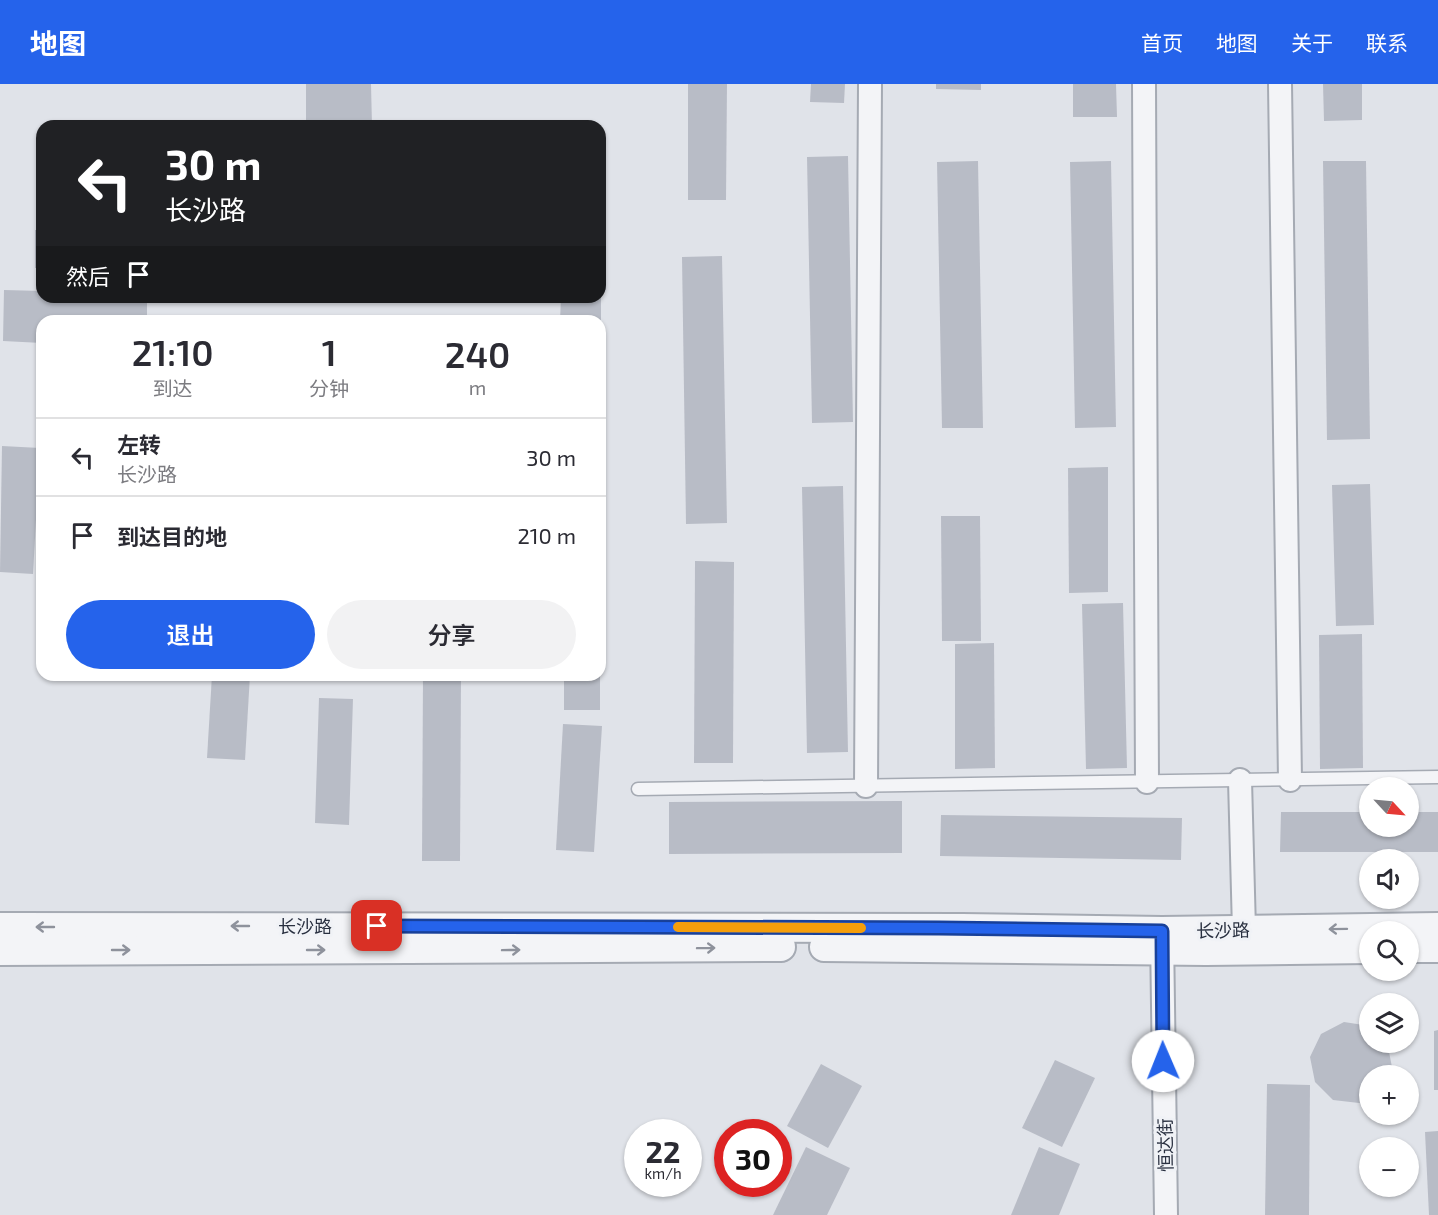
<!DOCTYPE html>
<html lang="zh">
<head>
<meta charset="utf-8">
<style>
  body { margin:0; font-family:"Exo 2","Noto Sans SC",sans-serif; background:#f2f2f3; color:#2b2b33; height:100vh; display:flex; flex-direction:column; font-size:22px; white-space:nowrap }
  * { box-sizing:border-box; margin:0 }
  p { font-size:20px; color:#7c7c81 }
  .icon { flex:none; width:33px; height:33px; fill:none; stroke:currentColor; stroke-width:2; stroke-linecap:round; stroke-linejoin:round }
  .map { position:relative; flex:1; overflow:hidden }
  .details { position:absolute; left:36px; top:231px; width:570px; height:366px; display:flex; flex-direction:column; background:#fff; border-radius:18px; box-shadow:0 2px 4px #0004 }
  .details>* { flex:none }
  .top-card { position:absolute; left:36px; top:36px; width:570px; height:183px; border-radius:18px; box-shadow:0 2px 4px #0004; background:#202124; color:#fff; overflow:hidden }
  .needle { width:39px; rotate:116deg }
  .controls { position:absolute; left:1359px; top:693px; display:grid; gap:12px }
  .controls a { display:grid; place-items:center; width:60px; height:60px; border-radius:50%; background:#fff; box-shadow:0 2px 4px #0004; font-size:30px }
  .speed { position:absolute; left:624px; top:1035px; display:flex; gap:12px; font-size:30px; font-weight:700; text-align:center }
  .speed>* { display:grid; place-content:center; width:78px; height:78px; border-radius:50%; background:#fff; box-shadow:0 2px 4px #0004; line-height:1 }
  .speed small { font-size:15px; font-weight:400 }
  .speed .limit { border:9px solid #d22; background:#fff; color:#111 }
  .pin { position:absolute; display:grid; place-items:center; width:51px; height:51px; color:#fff; margin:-26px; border-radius:12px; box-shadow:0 3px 9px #0006 }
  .me { position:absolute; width:66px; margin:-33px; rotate:359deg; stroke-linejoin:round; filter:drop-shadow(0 0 4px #0008) }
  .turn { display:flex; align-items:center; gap:21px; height:126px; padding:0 30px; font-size:27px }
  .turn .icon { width:78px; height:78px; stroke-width:2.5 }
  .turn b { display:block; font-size:42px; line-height:51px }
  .then { display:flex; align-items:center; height:57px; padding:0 30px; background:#0003; gap:12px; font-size:22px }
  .eta { display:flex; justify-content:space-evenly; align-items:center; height:102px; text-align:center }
  .eta b { font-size:36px; font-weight:600; line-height:42px }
  .action { display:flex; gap:12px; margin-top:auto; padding:12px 30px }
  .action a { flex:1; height:69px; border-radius:36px; background:#2563eb; color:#fff; font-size:24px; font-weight:600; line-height:69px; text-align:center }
  .action a+a { background:#f2f2f3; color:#2b2b33 }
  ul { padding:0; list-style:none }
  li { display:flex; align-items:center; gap:18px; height:78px; padding:0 30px; border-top:2px solid #e1e1e2 }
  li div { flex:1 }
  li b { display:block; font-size:22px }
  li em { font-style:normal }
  header { display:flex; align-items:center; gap:36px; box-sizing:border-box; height:84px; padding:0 30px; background:#2563eb; color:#fff }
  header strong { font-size:28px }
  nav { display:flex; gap:33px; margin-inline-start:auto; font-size:21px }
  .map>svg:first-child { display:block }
  .building { fill:#b8bcc6 }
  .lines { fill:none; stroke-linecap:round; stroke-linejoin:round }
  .service-casing { stroke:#a5aab3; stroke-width:15 }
  .minor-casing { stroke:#a5aab3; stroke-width:26 }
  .tertiary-casing { stroke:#a5aab3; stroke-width:32 }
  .service { stroke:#f3f4f7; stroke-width:12 }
  .minor { stroke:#f3f4f7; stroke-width:22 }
  .tertiary { stroke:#f3f4f7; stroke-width:28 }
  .oneway { stroke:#8e929c }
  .route-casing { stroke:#184099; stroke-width:15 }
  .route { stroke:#2563eb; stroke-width:10 }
  .slow { stroke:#f59e0b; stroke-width:10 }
  .labels { text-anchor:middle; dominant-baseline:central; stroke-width:6; stroke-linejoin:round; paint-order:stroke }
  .street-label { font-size:18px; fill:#293040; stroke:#f0f2f6 }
</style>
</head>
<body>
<header>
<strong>地图</strong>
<nav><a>首页</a><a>地图</a><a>关于</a><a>联系</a></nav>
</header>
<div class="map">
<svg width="1438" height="1131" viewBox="0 0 1438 1131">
  <rect width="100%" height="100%" fill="#e0e3e9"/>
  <!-- building -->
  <g class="building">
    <polygon points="306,0 371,0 372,42 306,42"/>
    <polygon points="688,0 727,0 726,116 688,116"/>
    <polygon points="811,0 845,0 844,19 810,18"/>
    <polygon points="936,0 981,0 981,6 936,5"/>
    <polygon points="1073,0 1116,0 1117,33 1073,33"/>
    <polygon points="1323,0 1362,0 1362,36 1324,37"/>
    <polygon points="848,72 853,338 812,339 807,73"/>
    <polygon points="978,77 983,344 942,344 937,78"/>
    <polygon points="1111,77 1116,343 1075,344 1070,78"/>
    <polygon points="1323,77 1366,77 1370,355 1327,356"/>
    <rect x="35" y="146" width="7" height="38"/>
    <polygon points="722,172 727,439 686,440 682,173"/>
    <polygon points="4,206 42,207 42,213 147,213 147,237 42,237 42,259 3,257"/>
    <polygon points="561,213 601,213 601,237 560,237"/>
    <polygon points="2,362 40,364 33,490 0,488"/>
    <polygon points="1108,383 1108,508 1069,509 1068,384"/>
    <polygon points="1370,400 1374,541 1336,542 1332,401"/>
    <polygon points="843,402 848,668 807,669 802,403"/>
    <polygon points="941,432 980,432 981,557 942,557"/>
    <polygon points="695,477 734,478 733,679 694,679"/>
    <polygon points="1123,519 1127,684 1086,685 1082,520"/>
    <polygon points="1362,550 1363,684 1320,685 1319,551"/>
    <polygon points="994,559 995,684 955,685 955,560"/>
    <polygon points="212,591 250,591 245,676 207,674"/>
    <polygon points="423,591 461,591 460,777 422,777"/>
    <rect x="564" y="591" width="36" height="35"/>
    <polygon points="319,614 353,615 349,741 315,739"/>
    <polygon points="563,640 602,642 594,768 556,766"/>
    <polygon points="902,717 902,769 669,770 669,718"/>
    <polygon points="1281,728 1370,728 1370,742 1408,742 1408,728 1438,728 1438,768 1280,768"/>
    <polygon points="941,731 1182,734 1181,776 940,772"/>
    <polygon points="1344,938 1370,942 1370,958 1387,958 1392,983 1388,992 1370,992 1370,1013 1359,1019 1333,1016 1315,998 1310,973 1321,950"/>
    <polygon points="1438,946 1438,1006 1434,1006 1434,947"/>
    <polygon points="1055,976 1095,994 1062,1063 1022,1044"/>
    <polygon points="821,980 862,1002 828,1064 787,1042"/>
    <polygon points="1267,1000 1310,1001 1309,1131 1265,1131"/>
    <polygon points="1438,1047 1438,1131 1429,1131 1425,1048"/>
    <polygon points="806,1063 850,1084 827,1131 773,1131"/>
    <polygon points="1039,1063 1080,1080 1059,1131 1011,1131"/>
  </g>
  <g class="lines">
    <!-- service casing -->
    <g class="service-casing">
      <polyline id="service" points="638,705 1438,693"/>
    </g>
    <!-- minor casing -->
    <g class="minor-casing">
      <g id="minor">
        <polyline points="1144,0 1147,698"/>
        <polyline points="1280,0 1290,696"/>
        <polyline points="1240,696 1244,846"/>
        <polyline points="866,702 870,0"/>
        <polyline points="1162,851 1166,1131"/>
      </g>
    </g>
    <!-- tertiary casing -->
    <g class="tertiary-casing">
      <g id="tertiary">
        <polyline points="0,843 962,844 1162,847 1438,843"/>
        <polyline points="824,863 1206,867 1370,865"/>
        <polyline points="1408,864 1438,864"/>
        <polyline points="0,867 781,863"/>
      </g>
    </g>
    <!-- service -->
    <use href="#service" class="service"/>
    <!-- minor -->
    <use href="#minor" class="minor"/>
    <!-- tertiary -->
    <use href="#tertiary" class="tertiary"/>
  </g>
  <!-- one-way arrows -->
  <defs><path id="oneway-shaft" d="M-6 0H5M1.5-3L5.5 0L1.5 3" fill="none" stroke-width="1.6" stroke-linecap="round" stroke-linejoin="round" transform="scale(1.5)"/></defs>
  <g class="oneway">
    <use href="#oneway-shaft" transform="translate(240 842) rotate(-180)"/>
    <use href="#oneway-shaft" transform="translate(45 843) rotate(180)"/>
    <use href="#oneway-shaft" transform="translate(1338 845) rotate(179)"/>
    <use href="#oneway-shaft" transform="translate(706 864) rotate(-1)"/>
    <use href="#oneway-shaft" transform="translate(121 866)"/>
    <use href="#oneway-shaft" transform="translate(316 866)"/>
    <use href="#oneway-shaft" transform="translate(511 866) rotate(-1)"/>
  </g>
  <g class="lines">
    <!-- route casing -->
    <g class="route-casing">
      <polyline id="route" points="377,842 939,844 1162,847 1163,977"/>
    </g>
    <!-- route -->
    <use href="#route" class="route"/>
    <!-- slow -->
    <polyline class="slow" points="678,843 861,844"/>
  </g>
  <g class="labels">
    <!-- street labels -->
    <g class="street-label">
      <text x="305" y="842">长沙路</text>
      <text transform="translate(1223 846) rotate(-1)">长沙路</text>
      <text transform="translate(1165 1061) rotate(-91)">恒达街</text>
    </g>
  </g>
</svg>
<div class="controls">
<a><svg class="needle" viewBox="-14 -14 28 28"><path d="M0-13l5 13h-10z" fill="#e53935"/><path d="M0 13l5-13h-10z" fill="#7c7c81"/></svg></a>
<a><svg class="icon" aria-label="sound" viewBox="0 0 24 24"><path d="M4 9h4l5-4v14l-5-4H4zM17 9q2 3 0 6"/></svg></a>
<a><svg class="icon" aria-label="search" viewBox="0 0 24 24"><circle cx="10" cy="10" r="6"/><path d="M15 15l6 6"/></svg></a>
<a><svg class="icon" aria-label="layers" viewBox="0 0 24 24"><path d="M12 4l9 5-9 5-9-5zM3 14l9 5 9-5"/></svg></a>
<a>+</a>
<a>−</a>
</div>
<div class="speed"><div>22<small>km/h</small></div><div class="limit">30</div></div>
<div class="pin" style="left:377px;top:842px;background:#d93025"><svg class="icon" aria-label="arrive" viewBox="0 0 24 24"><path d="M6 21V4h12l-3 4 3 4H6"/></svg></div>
<svg class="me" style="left:1163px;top:977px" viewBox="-20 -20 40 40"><circle r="19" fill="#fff"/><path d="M0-13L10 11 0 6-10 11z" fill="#2563eb"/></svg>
<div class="top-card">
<div class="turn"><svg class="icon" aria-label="left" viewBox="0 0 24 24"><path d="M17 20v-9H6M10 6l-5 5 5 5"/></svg><div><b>30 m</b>长沙路</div></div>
<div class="then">然后<svg class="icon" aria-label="arrive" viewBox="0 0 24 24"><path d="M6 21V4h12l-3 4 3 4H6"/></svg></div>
</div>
<section class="details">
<div class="eta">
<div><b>21:10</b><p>到达</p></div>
<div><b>1</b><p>分钟</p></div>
<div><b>240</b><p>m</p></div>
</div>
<ul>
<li><svg class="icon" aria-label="left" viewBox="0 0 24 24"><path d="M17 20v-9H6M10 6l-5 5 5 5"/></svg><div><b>左转</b><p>长沙路</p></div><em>30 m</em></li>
<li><svg class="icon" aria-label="arrive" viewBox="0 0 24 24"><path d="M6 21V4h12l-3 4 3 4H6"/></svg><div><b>到达目的地</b></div><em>210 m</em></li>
</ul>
<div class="action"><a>退出</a><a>分享</a></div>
</section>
</div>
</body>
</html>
